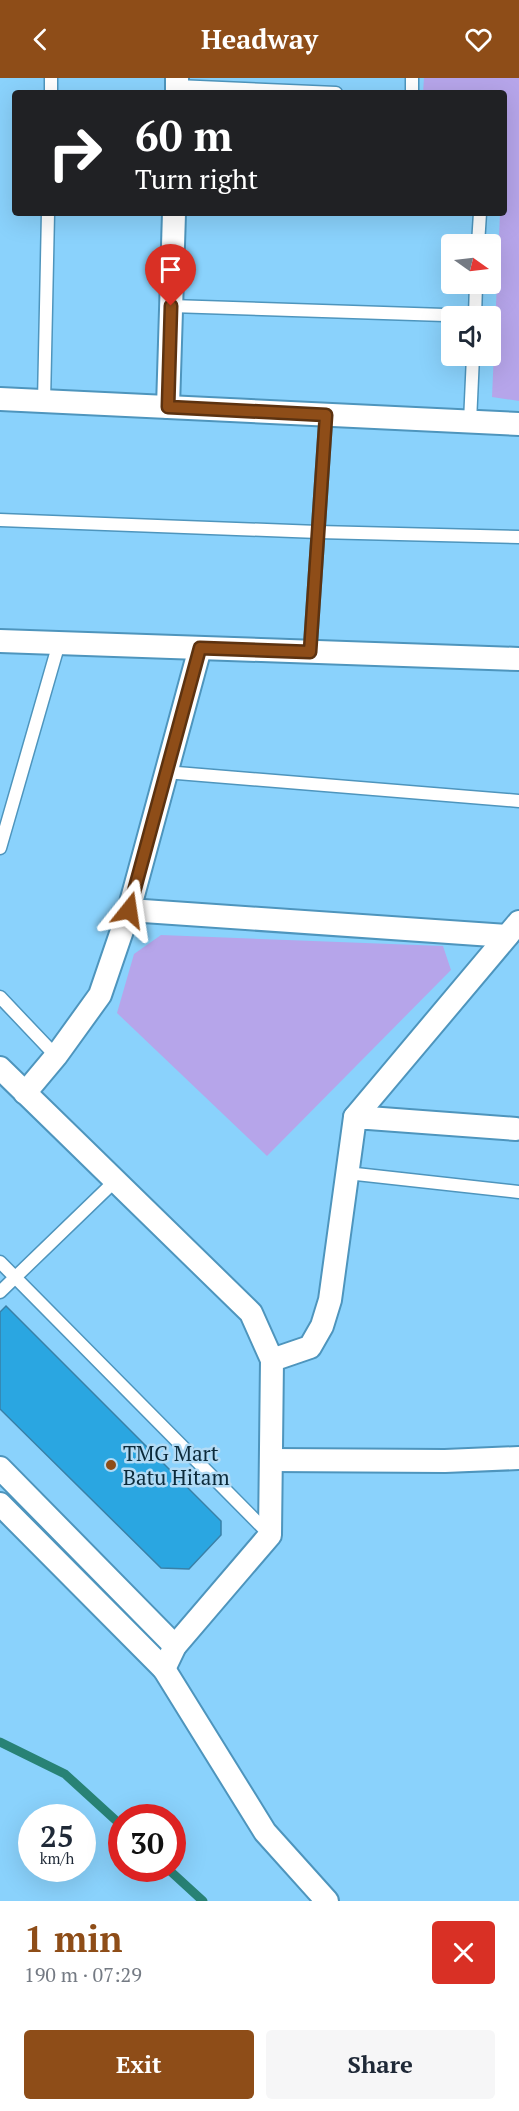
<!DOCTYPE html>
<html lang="en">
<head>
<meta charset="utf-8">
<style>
  body { margin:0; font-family:"PT Serif",serif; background:#f6f6f7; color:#1f2937; height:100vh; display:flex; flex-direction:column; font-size:22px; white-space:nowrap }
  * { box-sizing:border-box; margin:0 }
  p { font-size:20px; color:#747a83 }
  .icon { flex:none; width:33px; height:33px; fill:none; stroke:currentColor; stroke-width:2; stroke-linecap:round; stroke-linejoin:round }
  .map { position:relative; height:1823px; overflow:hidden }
  .side { display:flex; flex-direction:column; background:#fff; flex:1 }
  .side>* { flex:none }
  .guide { position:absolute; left:12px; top:12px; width:495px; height:126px; border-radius:6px; box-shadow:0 6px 24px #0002; background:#202124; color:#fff; overflow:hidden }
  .needle { width:39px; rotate:104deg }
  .tools { position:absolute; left:441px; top:156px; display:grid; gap:12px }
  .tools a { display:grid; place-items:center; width:60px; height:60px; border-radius:6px; background:#fff; box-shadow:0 6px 24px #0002; font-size:30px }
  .speed { position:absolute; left:18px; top:1726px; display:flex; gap:12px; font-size:30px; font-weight:700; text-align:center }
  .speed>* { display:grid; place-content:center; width:78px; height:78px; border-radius:50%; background:#fff; box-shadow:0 6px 24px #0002; line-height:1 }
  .speed small { font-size:15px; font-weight:400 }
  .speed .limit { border:9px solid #d22; background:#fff; color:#111 }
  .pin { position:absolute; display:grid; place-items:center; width:51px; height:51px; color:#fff; margin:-62px -26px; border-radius:50% 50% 50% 0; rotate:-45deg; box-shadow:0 0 6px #0007 }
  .pin .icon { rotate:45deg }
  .me { position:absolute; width:66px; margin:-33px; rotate:15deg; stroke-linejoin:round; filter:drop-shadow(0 0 4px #0008) }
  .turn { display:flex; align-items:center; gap:21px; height:126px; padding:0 24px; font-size:27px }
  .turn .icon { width:78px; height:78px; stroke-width:2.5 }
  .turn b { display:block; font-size:42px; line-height:51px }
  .round { display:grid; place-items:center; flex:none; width:63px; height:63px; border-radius:6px; background:#f6f6f7 }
  .head { display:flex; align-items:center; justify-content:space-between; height:102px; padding:0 24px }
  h1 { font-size:36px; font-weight:700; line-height:45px; color:#8e4d18 }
  .cta { display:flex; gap:12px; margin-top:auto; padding:12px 24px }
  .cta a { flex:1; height:69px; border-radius:6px; background:#8e4d18; color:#fff; font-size:24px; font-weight:700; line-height:69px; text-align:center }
  .cta a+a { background:#f6f6f7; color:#1f2937 }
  header { display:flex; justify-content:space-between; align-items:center; height:78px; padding:0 24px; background:#8e4d18; color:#fff; font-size:27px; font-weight:700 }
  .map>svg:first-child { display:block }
  .green { fill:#b6a5ea }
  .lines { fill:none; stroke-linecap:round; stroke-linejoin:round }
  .stream { stroke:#288275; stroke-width:9 }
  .building { fill:#2aa6e1; stroke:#3980a7; stroke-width:1.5 }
  .service-casing { stroke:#4e95bd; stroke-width:15 }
  .minor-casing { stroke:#4e95bd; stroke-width:26 }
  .service { stroke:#fff; stroke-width:12 }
  .minor { stroke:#fff; stroke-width:22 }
  .route-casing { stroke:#5c3210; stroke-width:15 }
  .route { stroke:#8e4d18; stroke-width:10 }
  .poi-dot { fill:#8e4d18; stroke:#b2dbf5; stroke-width:2 }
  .labels { text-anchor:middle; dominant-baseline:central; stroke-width:5; stroke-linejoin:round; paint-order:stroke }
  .poi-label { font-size:21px; fill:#0b2a3a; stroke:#b2dbf5; text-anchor:start }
</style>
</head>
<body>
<header><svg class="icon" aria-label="back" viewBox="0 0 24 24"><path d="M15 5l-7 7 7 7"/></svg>Headway<svg class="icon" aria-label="heart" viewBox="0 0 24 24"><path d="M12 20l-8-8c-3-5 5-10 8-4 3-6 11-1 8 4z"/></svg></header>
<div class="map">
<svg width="519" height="1823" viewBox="0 0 519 1823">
  <rect width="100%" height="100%" fill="#8ad2fc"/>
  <!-- green -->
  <g class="green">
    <polygon points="424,0 519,0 519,323 492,319 500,135 504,135 504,15 423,15"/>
    <polygon points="161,857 443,868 451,892 267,1078 117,935 134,876"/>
  </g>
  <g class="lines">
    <!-- stream -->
    <g class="stream">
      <polyline points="0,1664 65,1696 122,1748"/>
      <polyline points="168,1791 203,1823"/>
    </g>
  </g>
  <!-- building -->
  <polygon class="building" points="6,1228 221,1443 221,1457 189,1491 161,1490 0,1331 0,1234"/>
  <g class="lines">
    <!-- service casing -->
    <g class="service-casing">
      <g id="service">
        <polyline points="177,8 336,15"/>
        <polyline points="51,15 51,0"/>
        <polyline points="412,15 412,0"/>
        <polyline points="478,166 480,135"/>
        <polyline points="171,228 475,238"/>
        <polyline points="475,238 476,206"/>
        <polyline points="44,324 48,135"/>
        <polyline points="470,344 473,278"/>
        <polyline points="0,442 318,454 519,459"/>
        <polyline points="310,574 326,337"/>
        <polyline points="165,694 519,723"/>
        <polyline points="0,770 59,565"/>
        <polyline points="0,919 56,978"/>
        <polyline points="347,1095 519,1114"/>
        <polyline points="0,1184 269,1456"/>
        <polyline points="0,1214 116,1102"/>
      </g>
    </g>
    <!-- minor casing -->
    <g class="minor-casing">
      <g id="minor">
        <polyline points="177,15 177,0"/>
        <polyline points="0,321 519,346"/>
        <polyline points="168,329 174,135"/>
        <polyline points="0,563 519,581"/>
        <polyline points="129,832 507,858"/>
        <polyline points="0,990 251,1235 272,1282 270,1457 175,1568 164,1591"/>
        <polyline points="25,1015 56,978 100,917 129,832 200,570"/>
        <polyline points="355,1039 519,844"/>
        <polyline points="272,1282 310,1269 322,1248 330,1222 355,1039 516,1051"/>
        <polyline points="271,1382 445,1383 519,1380"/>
        <polyline points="0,1390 175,1568"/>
        <polyline points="0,1426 164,1591 265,1754 327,1823"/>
      </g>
    </g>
    <!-- service -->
    <use href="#service" class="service"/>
    <!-- minor -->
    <use href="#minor" class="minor"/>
  </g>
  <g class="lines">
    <!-- route casing -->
    <g class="route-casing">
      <polyline id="route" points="129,832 200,570 310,574 326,337 168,329 171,228"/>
    </g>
    <!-- route -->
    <use href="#route" class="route"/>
  </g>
  <!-- markers -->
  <circle class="poi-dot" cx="111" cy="1387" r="6"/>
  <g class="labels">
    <!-- poi labels -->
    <g class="poi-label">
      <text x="123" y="1375">TMG Mart<tspan x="123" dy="24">Batu Hitam</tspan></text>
    </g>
  </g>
</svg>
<div class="tools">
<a><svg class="needle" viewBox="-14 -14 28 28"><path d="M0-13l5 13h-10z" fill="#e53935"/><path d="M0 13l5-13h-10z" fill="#747a83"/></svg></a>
<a><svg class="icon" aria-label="sound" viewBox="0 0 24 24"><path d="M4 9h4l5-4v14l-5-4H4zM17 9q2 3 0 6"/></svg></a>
</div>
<div class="speed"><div>25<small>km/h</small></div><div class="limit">30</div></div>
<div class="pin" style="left:171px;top:228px;background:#d93025"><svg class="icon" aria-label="arrive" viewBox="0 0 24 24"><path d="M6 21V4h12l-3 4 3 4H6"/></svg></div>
<svg class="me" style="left:129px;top:832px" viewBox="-20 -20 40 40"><path d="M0-17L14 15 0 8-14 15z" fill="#8e4d18" stroke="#fff" stroke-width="4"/></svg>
<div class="guide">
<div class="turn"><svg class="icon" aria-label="right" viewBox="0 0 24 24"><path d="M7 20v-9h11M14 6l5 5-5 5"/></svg><div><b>60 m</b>Turn right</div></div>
</div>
</div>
<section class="side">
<div class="head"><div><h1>1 min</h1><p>190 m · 07:29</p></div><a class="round" style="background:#d93025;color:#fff"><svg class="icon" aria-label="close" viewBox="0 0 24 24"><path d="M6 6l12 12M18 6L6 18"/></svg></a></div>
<div class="cta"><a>Exit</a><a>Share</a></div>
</section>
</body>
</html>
